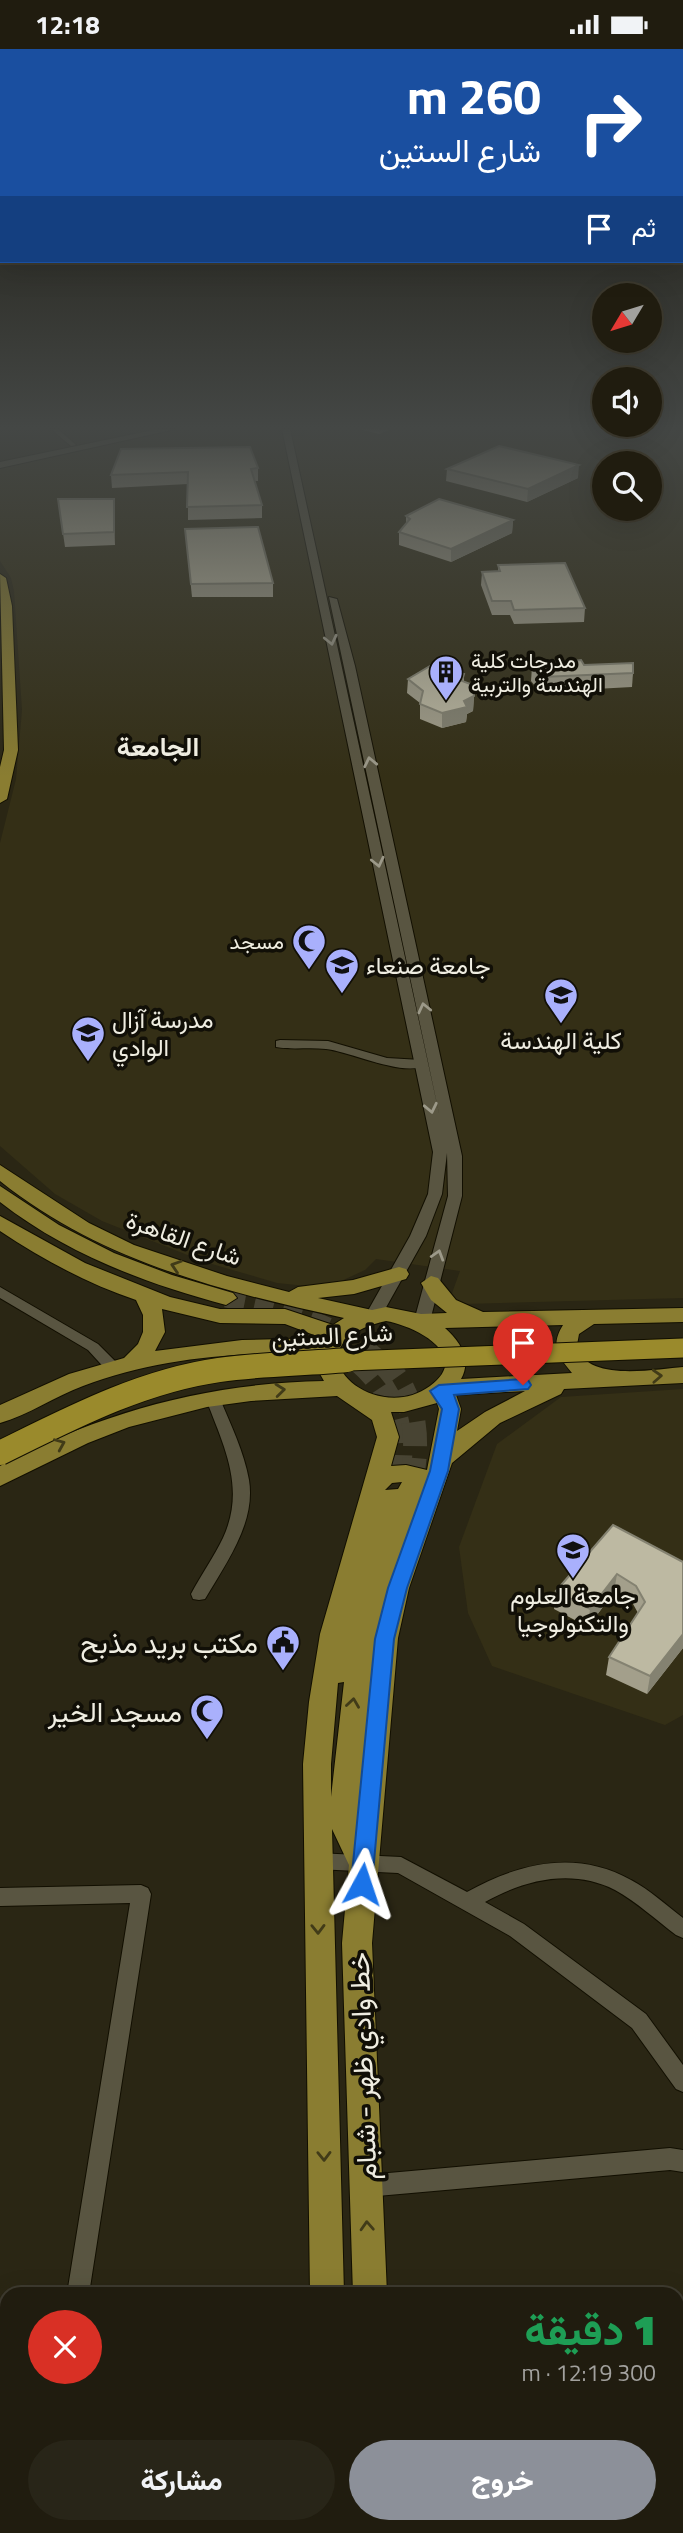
<!DOCTYPE html>
<html lang="ar">
<head>
<meta charset="utf-8">
<style>
  body { margin:0; font-family:"Titillium Web",Vazirmatn,sans-serif; background:#282518; color:#f1f3f6; direction:rtl; height:100vh; display:flex; flex-direction:column; font-size:26px; white-space:nowrap }
  * { box-sizing:border-box; margin:0 }
  p { font-size:23px; color:#a2a19e }
  .icon { flex:none; width:38px; height:38px; fill:none; stroke:currentColor; stroke-width:2; stroke-linecap:round; stroke-linejoin:round }
  .map { position:relative; flex:1; overflow:hidden; direction:ltr }
  .sheet { position:absolute; left:0px; top:2238px; width:684px; height:247px; display:flex; flex-direction:column; background:#201c0f; border-radius:21px 21px 0 0; box-shadow:0 7px 28px #0002,0 0 0 2px #3d3a2f; direction:rtl }
  .sheet>* { flex:none }
  .top-card { position:absolute; left:0px; top:0px; width:684px; height:214px; box-shadow:0 7px 28px #0002,0 0 0 2px #3d3a2f; direction:rtl; background:#1a4fa0; color:#fff; overflow:hidden }
  .needle { width:46px; rotate:232deg }
  .tools { position:absolute; left:592px; top:234px; display:grid; gap:14px }
  .tools a { display:grid; place-items:center; width:70px; height:70px; border-radius:50%; background:#201c0f; box-shadow:0 7px 28px #0002,0 0 0 2px #3d3a2f; font-size:35px }
  .pin { position:absolute; display:grid; place-items:center; width:60px; height:60px; color:#fff; margin:-72px -30px; border-radius:50% 50% 50% 0; rotate:-45deg; box-shadow:0 0 7px #0007 }
  .pin .icon { rotate:45deg }
  .me { position:absolute; width:77px; margin:-38px; rotate:5deg; stroke-linejoin:round; filter:drop-shadow(0 0 5px #0008) }
  .turn { display:flex; align-items:center; gap:24px; height:147px; padding:0 28px; font-size:32px }
  .turn .icon { width:91px; height:91px; stroke-width:2.5 }
  .turn b { display:block; font-size:49px; line-height:60px }
  .then { display:flex; align-items:center; height:66px; padding:0 28px; background:#0003; gap:14px; font-size:26px }
  .round { display:grid; place-items:center; flex:none; width:74px; height:74px; border-radius:37px; background:#282518 }
  .overview { display:flex; align-items:center; justify-content:space-between; height:119px; padding:0 28px }
  h1 { font-size:42px; font-weight:800; line-height:52px; color:#1e9e55 }
  .button { display:flex; gap:14px; margin-top:auto; padding:14px 28px }
  .button a { flex:1; height:80px; border-radius:42px; background:#8c9099; color:#fff; font-size:28px; font-weight:800; line-height:80px; text-align:center }
  .button a+a { background:#282518; color:#f1f3f6 }
  .status { display:flex; justify-content:space-between; align-items:center; height:49px; padding:0 35px; background:#201c0f; direction:ltr }
  .status svg { height:19px; fill:currentColor }
  .map>svg:first-child { display:block }
  .built { fill:#342f16; fill-rule:evenodd }
  .lines { fill:none; stroke-linecap:round; stroke-linejoin:round }
  .primary-tunnel-far1 { stroke:#484433; stroke-width:19; stroke-dasharray:19 10; stroke-linecap:butt }
  .primary-tunnel { stroke:#484433; stroke-width:24; stroke-dasharray:24 12; stroke-linecap:butt }
  .minor-casing { stroke:#120f01; stroke-width:2 }
  .tertiary-casing { stroke:#120f01; stroke-width:2 }
  .secondary-casing { stroke:#120f01; stroke-width:2 }
  .primary-casing { stroke:#120f01; stroke-width:2 }
  .minor { fill:#595541; fill-rule:evenodd }
  .tertiary { fill:#595541; fill-rule:evenodd }
  .secondary { fill:#595541; fill-rule:evenodd }
  .primary { fill:#8a7d31; fill-rule:evenodd }
  .trunk-bridge-far1-casing { stroke:#120f01; stroke-width:21; stroke-linecap:butt }
  .trunk-bridge-casing { stroke:#120f01; stroke-width:26; stroke-linecap:butt }
  .trunk-bridge-far1 { stroke:#9a8a2c; stroke-width:19 }
  .trunk-bridge { stroke:#9a8a2c; stroke-width:24 }
  .wall { fill:#a39f8b }
  .shaded-wall { fill:#848271 }
  .building { fill:#bdb9a2; stroke:#848271; stroke-width:2 }
  .oneway { stroke:#9c9989 }
  .oneway2 { stroke:#413b18 }
  .route { fill:#1a73e8; stroke:#114b97; stroke-width:2 }
  .labels { text-anchor:middle; dominant-baseline:central; stroke-width:7; stroke-linejoin:round; paint-order:stroke }
  .far-poi-label { font-size:21px; fill:#efede1; stroke:#110f07; text-anchor:start }
  .poi-label { font-size:24px; fill:#efede1; stroke:#110f07; text-anchor:start }
  .street-label { font-size:24px; fill:#efede1; stroke:#110f07 }
  .far-district-label { font-size:26px; font-weight:bold; fill:#efede1; stroke:#110f07 }
  .near-poi-label { font-size:28px; fill:#efede1; stroke:#110f07; text-anchor:end }
  .near-street-label { font-size:28px; fill:#efede1; stroke:#110f07 }
</style>
</head>
<body>
<div class="status"><b>12:18</b><svg viewBox="0 0 49 12"><path d="M0 12V9h3v3zM5 12V6h3v6zM10 12V3h3v9zM15 12V0h3v12zM26 1h20v11H26zM47 4h2v5h-2z"/></svg></div>
<div class="map">
<svg width="683" height="2484" viewBox="0 0 683 2484">
  <rect width="100%" height="100%" fill="#2a2614"/>
  <!-- built -->
  <g class="built">
    <path d="M183,380H274L276,386L305,387V380H683V1249L464,1255L457,1254L451,1247L460,1222L376,1210L365,1221L339,1233L316,1238L277,1234L205,1213L102,1172L55,1145L0,1097V794L16,730L22,661L14,542L11,529L0,512V419ZM604,415H649V460H604Z"/>
    <polygon points="683,1340 683,1666 665,1676 492,1617 468,1564 459,1498 497,1395 561,1348"/>
  </g>
  <g class="lines">
    <!-- primary-tunnel-far1 -->
    <g class="primary-tunnel-far1">
      <path d="M226,1249C284,1260 337,1273 382,1313"/>
      <polyline points="348,1303 360,1313"/>
    </g>
    <!-- primary-tunnel -->
    <g class="primary-tunnel">
      <path d="M358,1311C398,1345 406,1387 397,1437"/>
      <path d="M380,1311C418,1345 420,1393 410,1439"/>
    </g>
    <!-- minor casing -->
    <g class="minor-casing">
      <g id="minor">
        <polygon points="51,380 58,380 76,396 71,397"/>
        <path d="M280,991L328,992L387,1009L421,1011L427,1015C407,1030 349,1002 326,1000C309,998 292,1001 276,998V992Z"/>
        <polygon points="0,1238 98,1295 119,1316 121,1320 119,1324 109,1324 88,1301 0,1249"/>
        <path d="M213,1345L218,1346L220,1350C231,1376 244,1403 249,1431C256,1474 226,1514 205,1550L199,1551L193,1550L191,1545C201,1526 214,1508 223,1489C246,1439 224,1398 206,1350L208,1346Z"/>
        <path d="M316,1804L401,1808L467,1843C519,1814 576,1800 631,1831C650,1841 666,1856 683,1869V1889L676,1886C656,1871 637,1853 615,1841C572,1819 524,1831 485,1853L524,1875L646,1965L683,2016V2043L676,2040L632,1979L510,1887L398,1824L316,1820L309,1818L307,1812L309,1806Z"/>
        <polygon points="141,1836 148,1839 151,1845 89,2245 67,2245 130,1854 0,1857 0,1839"/>
        <polygon points="670,2099 683,2101 683,2123 670,2121 366,2148 358,2145 355,2137 358,2129 366,2126"/>
        <rect x="677" y="2382" width="6" height="24"/>
        <polygon points="30,2478 54,2478 53,2484 29,2484"/>
        <polygon points="597,2478 621,2478 622,2484 598,2484"/>
      </g>
    </g>
    <!-- tertiary casing -->
    <g class="tertiary-casing">
      <polygon id="tertiary" points="282,380 290,380 440,1069 329,548 337,550 355,617 462,1107 462,1147 430,1272 422,1277 414,1272 448,1147 447,1104 442,1145 426,1187 379,1271 373,1272 365,1267 410,1187 428,1145 433,1103"/>
    </g>
    <!-- secondary casing -->
    <g class="secondary-casing">
      <polygon id="secondary" points="158,380 176,380 0,419 0,413"/>
    </g>
    <!-- primary casing -->
    <g class="primary-casing">
      <g id="primary">
        <polygon points="0,525 6,529 12,557 18,701 7,750 0,754 0,718 4,701"/>
        <path d="M0,1116L89,1174L134,1196L227,1227L289,1243L298,1238L353,1231L399,1218L406,1220L409,1225L406,1230L354,1245L318,1249L372,1261L386,1258L421,1265L447,1264L431,1251L421,1234L431,1227L438,1229L456,1251L483,1263L683,1259V1273L594,1275L579,1285L577,1296C584,1334 656,1320 683,1318V1334L564,1340L561,1345L500,1374L452,1414L409,1539L398,1589L372,1894L387,2245H353L342,1894L349,1816L332,1780L344,2245H310L303,1715L309,1653L320,1585L377,1388L372,1371L337,1347L251,1352L207,1358L129,1378L88,1394L0,1437V1417C100,1363 209,1334 324,1332L316,1318V1304C238,1303 157,1309 83,1337C55,1347 29,1366 0,1374V1356L69,1325L124,1309L138,1295L143,1283V1266L136,1251C88,1235 42,1210 0,1182V1167L85,1214L170,1248L220,1260H285L333,1276L344,1269C221,1242 100,1212 0,1132ZM162,1260L220,1274L285,1275L322,1289L242,1291L155,1302L165,1283ZM386,1272C415,1277 473,1306 430,1337C373,1379 281,1296 386,1272ZM563,1276C550,1297 558,1307 572,1324L461,1330C472,1311 460,1292 445,1279ZM525,1342L485,1363L457,1382L461,1360L456,1346ZM437,1354L439,1360L427,1421L406,1416L391,1417L399,1388L391,1363H404ZM402,1433L398,1440L385,1441L392,1434ZM344,1633L331,1748V1715L338,1634Z"/>
        <path d="M0,1137L59,1176L114,1204L172,1226L233,1244L237,1249L226,1256C144,1234 67,1205 0,1153Z"/>
        <rect x="316" y="2478" width="36" height="6"/>
        <polygon points="363,2478 399,2478 400,2484 364,2484"/>
      </g>
    </g>
    <!-- minor -->
    <use href="#minor" class="minor"/>
    <!-- tertiary -->
    <use href="#tertiary" class="tertiary"/>
    <!-- secondary -->
    <use href="#secondary" class="secondary"/>
    <!-- primary -->
    <use href="#primary" class="primary"/>
    <!-- trunk-bridge-far1 casing -->
    <g class="trunk-bridge-far1-casing">
      <polyline id="trunk-bridge-far1" points="323,1313 683,1299"/>
    </g>
    <!-- trunk-bridge casing -->
    <g class="trunk-bridge-casing">
      <path id="trunk-bridge" d="M0,1404C69,1370 141,1332 219,1321C261,1315 304,1315 347,1311"/>
    </g>
    <!-- trunk-bridge-far1 -->
    <use href="#trunk-bridge-far1" class="trunk-bridge-far1"/>
    <!-- trunk-bridge -->
    <use href="#trunk-bridge" class="trunk-bridge"/>
  </g>
  <!-- wall -->
  <g class="wall">
    <polygon points="359,380 391,380 379,385"/>
    <polygon points="258,419 258,432 254,432 262,456 262,469 188,471 188,435 112,439 111,426"/>
    <polygon points="447,420 578,429 527,453 446,432"/>
    <polygon points="58,450 114,450 115,496 65,498"/>
    <polygon points="406,467 513,471 512,484 451,513 399,496 399,483 406,475"/>
    <polygon points="185,480 273,534 273,548 192,548"/>
    <polygon points="498,516 585,559 584,573 514,575 510,566 492,566 481,536 482,523 498,522"/>
    <polygon points="584,616 633,624 632,638 540,643 531,632 532,618"/>
    <polygon points="464,625 464,633 474,647 473,662 467,665 466,673 442,679 420,670 420,654 407,644 408,630"/>
    <polygon points="613,1476 683,1513 683,1599 647,1645 606,1626 609,1608 638,1564 633,1555 614,1543 588,1578 554,1560 556,1542"/>
  </g>
  <!-- shaded-wall -->
  <g class="shaded-wall">
    <polygon points="379,380 391,380 379,385"/>
    <polygon points="579,416 578,429 527,453 528,440"/>
    <polygon points="114,450 115,463 115,496 114,483"/>
    <polygon points="513,471 512,484 451,513 451,500"/>
    <polygon points="474,647 473,662 467,665 466,673 442,679 442,664"/>
    <polygon points="617,1525 614,1543 588,1578 590,1560"/>
    <polygon points="683,1585 683,1599 647,1645 650,1627"/>
  </g>
  <!-- building -->
  <g class="building">
    <polygon points="499,397 579,416 528,440 447,420"/>
    <polygon points="250,398 258,419 251,420 262,456 187,458 188,423 111,426 121,400"/>
    <polygon points="58,450 114,450 114,483 63,485"/>
    <polygon points="439,450 513,471 451,500 399,483 410,470 406,467"/>
    <polygon points="258,478 273,534 191,535 185,480"/>
    <polygon points="565,514 585,559 514,561 511,552 492,552 482,523 500,522 498,516"/>
    <polygon points="581,611 584,616 633,614 633,624 541,628 532,618"/>
    <polygon points="430,617 464,625 462,632 473,636 474,647 464,652 467,658 442,664 420,655 423,642 408,630"/>
    <polygon points="613,1476 683,1513 683,1585 650,1627 609,1608 645,1553 636,1537 617,1525 590,1560 556,1542"/>
  </g>
  <!-- one-way arrows -->
  <defs><path id="oneway-chevron" d="M-2-3.5L2.5 0L-2 3.5" fill="none" stroke-width="1.6" stroke-linecap="round" stroke-linejoin="round" transform="scale(1.75)"/></defs>
  <g class="oneway">
    <use href="#oneway-chevron" transform="translate(331 591) rotate(77)"/>
    <use href="#oneway-chevron" transform="translate(370 713) rotate(-102)"/>
    <use href="#oneway-chevron" transform="translate(378 813) rotate(77)"/>
    <use href="#oneway-chevron" transform="translate(424 959) rotate(-103)"/>
    <use href="#oneway-chevron" transform="translate(431 1059) rotate(78)"/>
    <use href="#oneway-chevron" transform="translate(438 1206) rotate(-73)"/>
  </g>
  <g class="oneway2">
    <use href="#oneway-chevron" transform="translate(176 1217) rotate(-162)"/>
    <use href="#oneway-chevron" transform="translate(657 1327) rotate(-3)"/>
    <use href="#oneway-chevron" transform="translate(280 1341) rotate(-6)"/>
    <use href="#oneway-chevron" transform="translate(60 1395) rotate(-23)"/>
    <use href="#oneway-chevron" transform="translate(353 1654) rotate(-82)"/>
    <use href="#oneway-chevron" transform="translate(318 1880) rotate(89)"/>
    <use href="#oneway-chevron" transform="translate(324 2107) rotate(89)"/>
    <use href="#oneway-chevron" transform="translate(367 2177) rotate(-93)"/>
  </g>
  <!-- sky -->
  <linearGradient id="sky" x2="0" y2="1"><stop stop-color="#17150b"/><stop offset="0.52" stop-color="#444745"/><stop offset="1" stop-color="#444745" stop-opacity="0"/></linearGradient>
  <rect width="683" height="728" fill="url(#sky)"/>
  <!-- route -->
  <polygon class="route" points="523,1330 528,1331 531,1336 528,1340 454,1346 459,1360 448,1422 407,1539 394,1590 372,1835 369,1841 362,1844 354,1841 351,1835 375,1590 388,1539 430,1422 442,1360 430,1342 439,1336"/>
  <!-- icons -->
  <defs>
    <g id="building-pin" transform="scale(1.75)"><path d="M0 17L-7.5 6A9.5 9.5 0 1 1 7.5 6Z" fill="#a9b0fc" stroke="#110f07"/><path d="M-4-6H4V6H1V3H-1V6H-4ZM-2.5-4.3h1.7v1.8h-1.7ZM.8-4.3h1.7v1.8H.8ZM-2.5-1h1.7V.8h-1.7ZM.8-1h1.7V.8H.8Z" fill="#111"/></g>
    <g id="mosque-pin" transform="scale(1.75)"><path d="M0 17L-7.5 6A9.5 9.5 0 1 1 7.5 6Z" fill="#a9b0fc" stroke="#110f07"/><path d="M3.5-4.9A6 6 0 1 0 3.5 4.9A5 5 0 1 1 3.5-4.9Z" fill="#111"/></g>
    <g id="university-pin" transform="scale(1.75)"><path d="M0 17L-7.5 6A9.5 9.5 0 1 1 7.5 6Z" fill="#a9b0fc" stroke="#110f07"/><path d="M0-5L7-2L0 1L-7-2ZM-4 1L0 2.5L4 1V4Q0 6-4 4Z" fill="#111"/></g>
    <g id="school-pin" transform="scale(1.75)"><path d="M0 17L-7.5 6A9.5 9.5 0 1 1 7.5 6Z" fill="#a9b0fc" stroke="#110f07"/><path d="M0-5L7-2L0 1L-7-2ZM-4 1L0 2.5L4 1V4Q0 6-4 4Z" fill="#111"/></g>
    <g id="civic-pin" transform="scale(1.75)"><path d="M0 17L-7.5 6A9.5 9.5 0 1 1 7.5 6Z" fill="#a9b0fc" stroke="#110f07"/><path d="M-.6-6.5H3V-4.5H.6V-3L4-1V1h2V6H-6V1h2V-1L-.6-3ZM-1.2 2.5V6h2.4V2.5Z" fill="#111"/></g>
  </defs>
  <g fill-rule="evenodd">
    <use href="#building-pin" x="446" y="623"/>
    <use href="#mosque-pin" x="309" y="892"/>
    <use href="#university-pin" x="342" y="916"/>
    <use href="#university-pin" x="561" y="946"/>
    <use href="#school-pin" x="88" y="984"/>
    <use href="#university-pin" x="573" y="1501"/>
    <use href="#civic-pin" x="283" y="1593"/>
    <use href="#mosque-pin" x="207" y="1662"/>
  </g>
  <g class="labels">
    <!-- far-poi labels -->
    <g class="far-poi-label">
      <text x="471" y="611">مدرجات كلية<tspan x="471" dy="24">الهندسة والتربية</tspan></text>
      <text x="284" y="892" text-anchor="end">مسجد</text>
    </g>
    <!-- poi labels -->
    <g class="poi-label">
      <text x="366" y="916">جامعة صنعاء</text>
      <text x="112" y="970">مدرسة آزال<tspan x="112" dy="28">الوادي</tspan></text>
      <text x="561" y="991" text-anchor="middle">كلية الهندسة</text>
      <text x="573" y="1546" text-anchor="middle">جامعة العلوم<tspan x="573" dy="28">والتكنولوجيا</tspan></text>
    </g>
    <!-- street labels -->
    <g class="street-label">
      <text transform="translate(184 1189) rotate(19)">شارع القاهرة</text>
      <text transform="translate(332 1286) rotate(-3)">شارع الستين</text>
    </g>
    <!-- far-district labels -->
    <g class="far-district-label">
      <text x="158" y="697">الجامعة</text>
    </g>
    <!-- near-poi labels -->
    <g class="near-poi-label">
      <text x="258" y="1593">مكتب بريد مذبح</text>
      <text x="182" y="1662">مسجد الخير</text>
    </g>
    <!-- near-street labels -->
    <g class="near-street-label">
      <text transform="translate(362 2017) rotate(-92)">خط وادي ظهر - شبام</text>
    </g>
  </g>
</svg>
<div class="tools">
<a><svg class="needle" viewBox="-14 -14 28 28"><path d="M0-13l5 13h-10z" fill="#e53935"/><path d="M0 13l5-13h-10z" fill="#a2a19e"/></svg></a>
<a><svg class="icon" aria-label="sound" viewBox="0 0 24 24"><path d="M4 9h4l5-4v14l-5-4H4zM17 9q2 3 0 6"/></svg></a>
<a><svg class="icon" aria-label="search" viewBox="0 0 24 24"><circle cx="10" cy="10" r="6"/><path d="M15 15l6 6"/></svg></a>
</div>
<div class="pin" style="left:523px;top:1336px;background:#d93025"><svg class="icon" aria-label="arrive" viewBox="0 0 24 24"><path d="M6 21V4h12l-3 4 3 4H6"/></svg></div>
<svg class="me" style="left:362px;top:1835px" viewBox="-20 -20 40 40"><path d="M0-17L14 15 0 8-14 15z" fill="#1a73e8" stroke="#fff" stroke-width="4"/></svg>
<div class="top-card">
<div class="turn"><svg class="icon" aria-label="right" viewBox="0 0 24 24"><path d="M7 20v-9h11M14 6l5 5-5 5"/></svg><div><b>260 m</b>شارع الستين</div></div>
<div class="then">ثم<svg class="icon" aria-label="arrive" viewBox="0 0 24 24"><path d="M6 21V4h12l-3 4 3 4H6"/></svg></div>
</div>
<section class="sheet">
<div class="overview"><div><h1>1 دقيقة</h1><p>300 m · 12:19</p></div><a class="round" style="background:#d93025;color:#fff"><svg class="icon" aria-label="close" viewBox="0 0 24 24"><path d="M6 6l12 12M18 6L6 18"/></svg></a></div>
<div class="button"><a>خروج</a><a>مشاركة</a></div>
</section>
</div>
</body>
</html>
